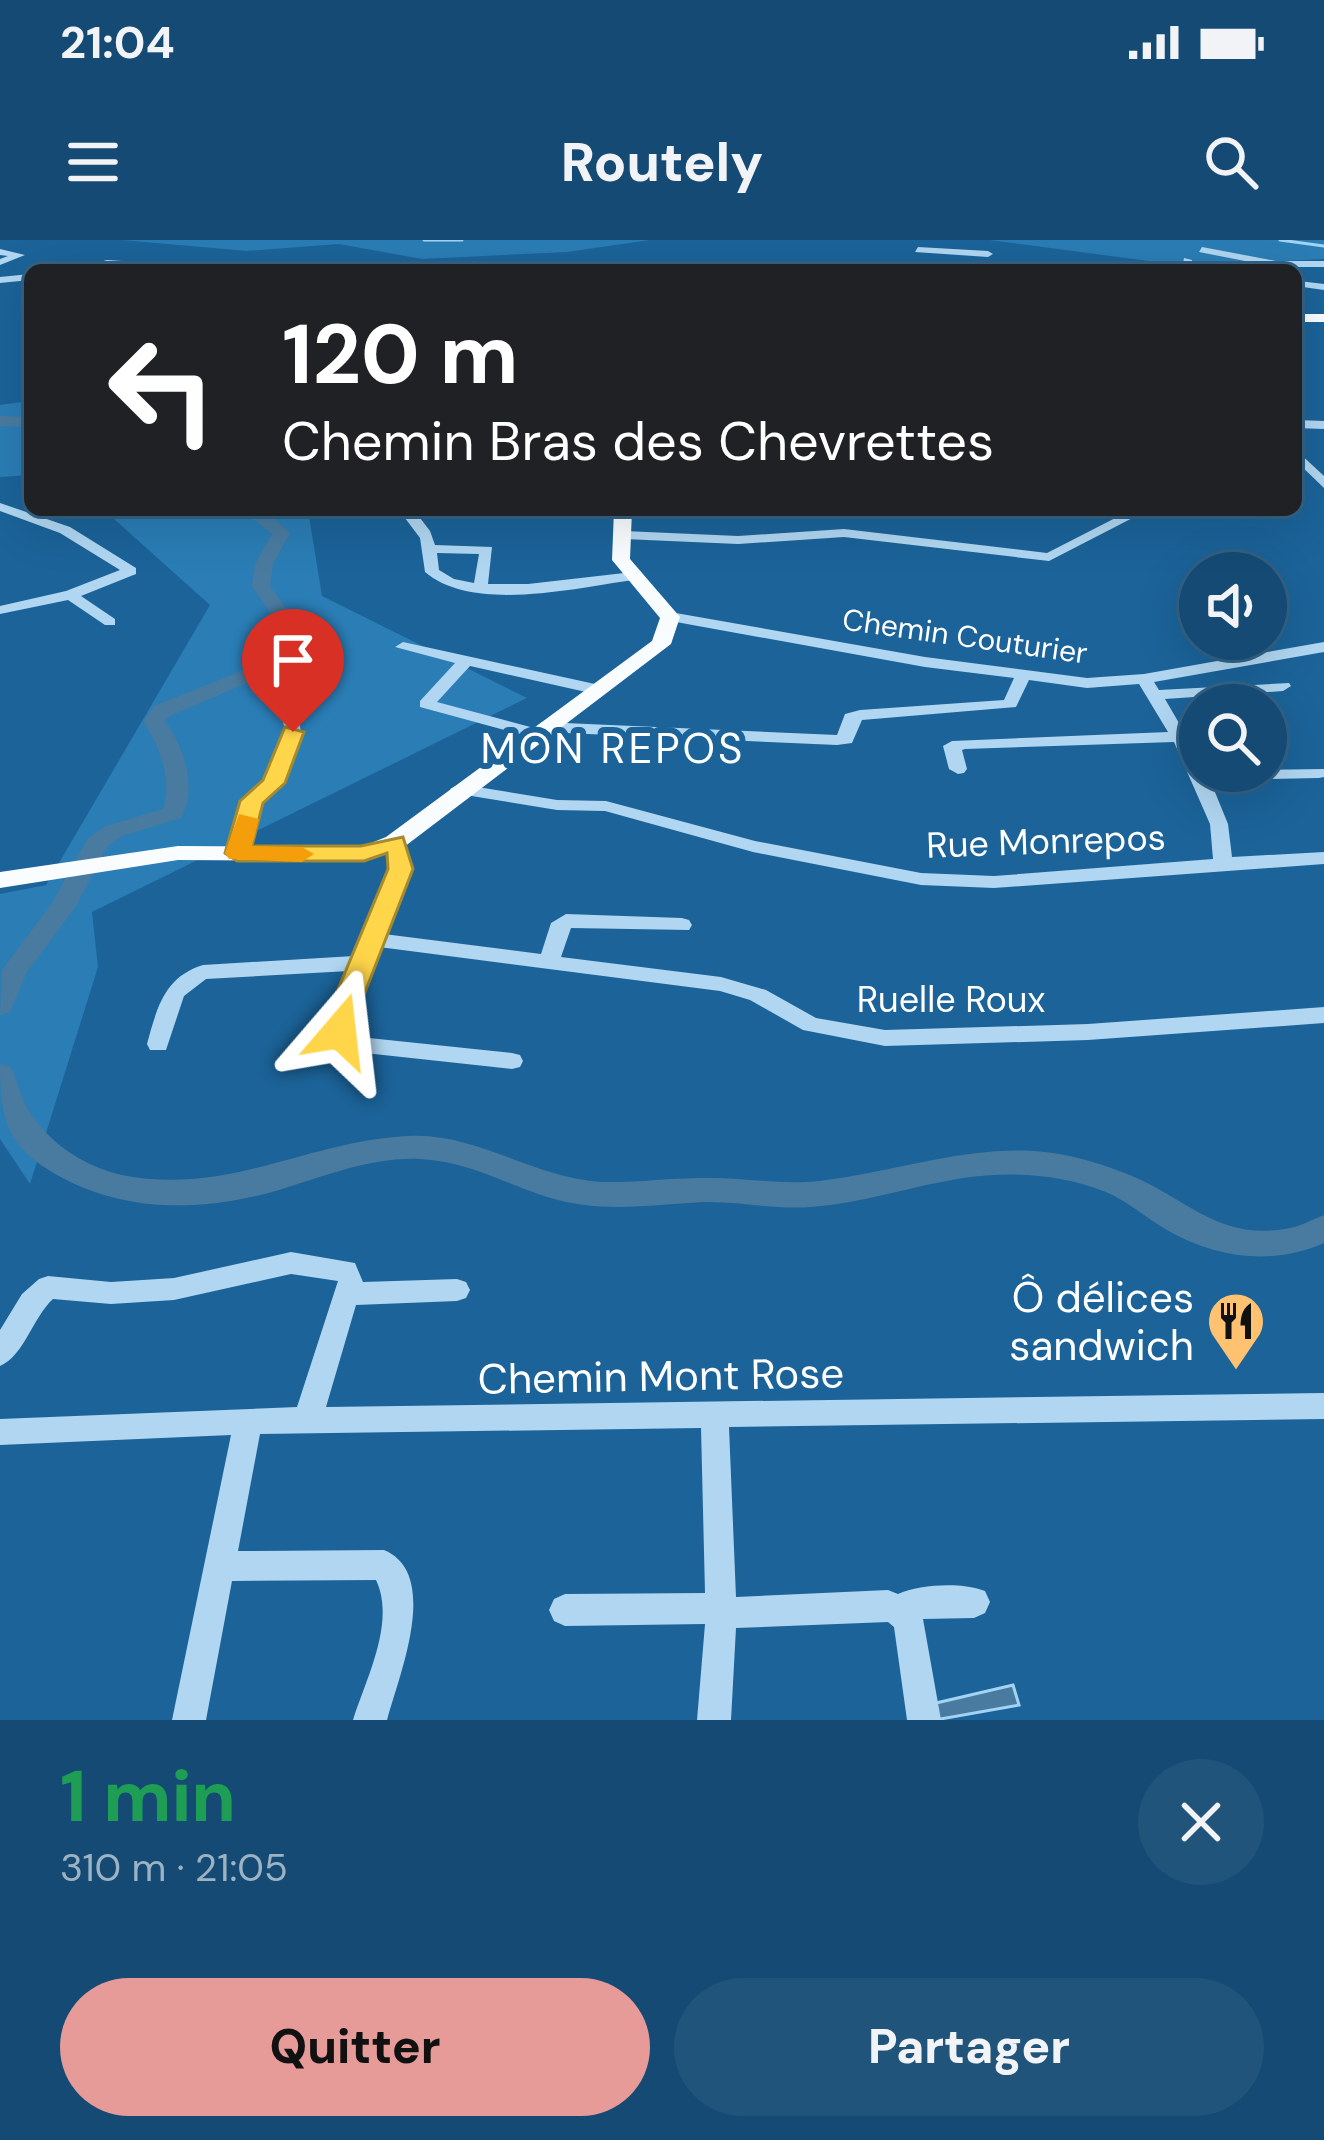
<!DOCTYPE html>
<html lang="fr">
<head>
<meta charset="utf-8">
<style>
  body { margin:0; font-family:"DM Sans",sans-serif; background:#21547b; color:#f1f3f6; height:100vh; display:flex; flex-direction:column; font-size:45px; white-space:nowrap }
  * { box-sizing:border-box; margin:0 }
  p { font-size:39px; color:#9db3c4 }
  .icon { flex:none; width:66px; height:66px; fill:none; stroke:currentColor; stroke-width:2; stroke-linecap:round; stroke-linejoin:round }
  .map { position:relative; height:1480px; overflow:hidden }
  .sheet { display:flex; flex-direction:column; background:#144a73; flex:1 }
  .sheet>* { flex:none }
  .guide { position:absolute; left:24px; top:24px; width:1278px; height:252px; border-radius:18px; box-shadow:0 12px 48px #0002,0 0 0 3px #336285; background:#202124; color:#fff; overflow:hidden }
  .tools { position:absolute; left:1179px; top:312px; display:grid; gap:24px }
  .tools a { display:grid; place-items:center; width:108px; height:108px; border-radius:50%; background:#144a73; box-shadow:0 12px 48px #0002,0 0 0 3px #336285; font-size:60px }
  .pin { position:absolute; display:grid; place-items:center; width:102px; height:102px; color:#fff; margin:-123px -51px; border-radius:50% 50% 50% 0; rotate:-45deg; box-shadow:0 0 12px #0007 }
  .pin .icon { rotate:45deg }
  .me { position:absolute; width:132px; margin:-66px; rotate:17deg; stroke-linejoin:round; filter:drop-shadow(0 0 9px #0008) }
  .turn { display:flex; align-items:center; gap:42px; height:252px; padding:0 60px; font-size:54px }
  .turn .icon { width:156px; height:156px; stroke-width:2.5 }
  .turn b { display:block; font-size:84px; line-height:102px }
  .round { display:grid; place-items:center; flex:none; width:126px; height:126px; border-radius:63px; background:#21547b }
  .overview { display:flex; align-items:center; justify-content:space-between; height:204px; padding:0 60px }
  h1 { font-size:72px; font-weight:800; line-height:90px; color:#1e9e55 }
  .action { display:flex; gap:24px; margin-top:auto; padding:24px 60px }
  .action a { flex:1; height:138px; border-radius:72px; background:#e69b98; color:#111; font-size:48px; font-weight:800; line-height:138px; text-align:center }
  .action a+a { background:#21547b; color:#f1f3f6 }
  .status { display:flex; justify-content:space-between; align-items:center; height:84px; padding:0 60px; background:#144a73; direction:ltr }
  .status svg { height:33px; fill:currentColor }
  header { display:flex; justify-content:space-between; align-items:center; height:156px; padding:0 60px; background:#144a73; font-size:54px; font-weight:800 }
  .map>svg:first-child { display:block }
  .green { fill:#2a7db5 }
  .water { fill:#497ba0; stroke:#a3d3f3; stroke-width:3 }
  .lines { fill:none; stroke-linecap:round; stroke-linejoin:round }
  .stream { stroke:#a3d3f3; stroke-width:3 }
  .river { fill:#497ba0; fill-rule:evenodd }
  .minor { fill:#b0d6f1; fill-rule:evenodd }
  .major { fill:#fafdff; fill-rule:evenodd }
  .route { fill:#ffd54a; stroke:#a68a30; stroke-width:3 }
  .slow { fill:#f59e0b }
  .labels { text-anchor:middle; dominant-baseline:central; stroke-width:12; stroke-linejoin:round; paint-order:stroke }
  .far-street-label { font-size:30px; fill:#fff; stroke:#1b6399 }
  .street-label { font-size:36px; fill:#fff; stroke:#1b6399 }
  .quarter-label { font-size:42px; letter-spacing:3px; fill:#fff; stroke:#1b6399 }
  .near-poi-label { font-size:42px; fill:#fff; stroke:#1b6399; text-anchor:end }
  .near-street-label { font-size:42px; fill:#fff; stroke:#1b6399 }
</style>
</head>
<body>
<div class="status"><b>21:04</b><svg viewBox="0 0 49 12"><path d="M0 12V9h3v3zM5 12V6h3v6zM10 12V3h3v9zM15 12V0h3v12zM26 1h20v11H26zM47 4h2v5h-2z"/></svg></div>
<header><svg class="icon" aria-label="menu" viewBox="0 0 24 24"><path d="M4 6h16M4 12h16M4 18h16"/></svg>Routely<svg class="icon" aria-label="search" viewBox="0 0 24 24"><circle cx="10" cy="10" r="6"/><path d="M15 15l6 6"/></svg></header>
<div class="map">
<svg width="1324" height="1480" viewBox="0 0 1324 1480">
  <rect width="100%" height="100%" fill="#1b6399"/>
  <!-- green -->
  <g class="green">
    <polygon points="122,0 650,0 567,12 422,19 339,4 247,11"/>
    <polygon points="989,0 1324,0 1324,19 1187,26"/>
    <polygon points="30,161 30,235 0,237 0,165"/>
    <polygon points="104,270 308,270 322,356 527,458 92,672 98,727 30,944 0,899 0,654 46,645 210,365"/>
  </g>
  <!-- water -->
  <polygon class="water" points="1013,1445 1019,1465 935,1480 932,1464"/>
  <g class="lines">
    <!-- stream -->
    <g class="stream">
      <polyline points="424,0 462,0"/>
      <polyline points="1280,0 1324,6"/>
    </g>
    <!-- river -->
    <g class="river">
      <polygon points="0,176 30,177 30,187 0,186"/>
      <path d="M229,270L268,273L290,293L273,324L270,346L299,386L298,408L270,433L170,476L165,481C184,508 198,547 181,578L122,596L107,607L76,666L27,732L10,772L0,775L2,730L52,663L88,598L106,586L163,569C173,539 159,505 143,481L154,466L256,425L278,406L279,386L252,346L255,324L272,294L256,281Z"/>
      <path d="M0,824L10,827C18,841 20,856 28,869C48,903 85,927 122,935C228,956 307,901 408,896C476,892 533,938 601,942C637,943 674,937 710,938C747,938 782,945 819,941C891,933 960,907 1034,911C1069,913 1107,925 1139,939C1194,965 1223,1001 1290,988C1302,986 1313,979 1324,975V1003C1273,1026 1215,1018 1167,990C1146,978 1129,962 1106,952C1060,934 1011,931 963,938C912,946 863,963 811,967C775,970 740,961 703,962C664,964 624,970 585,965C527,959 479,921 420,919C372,917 325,936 279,950C206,971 127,974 59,936C7,907 0,880 0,824Z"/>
    </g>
    <!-- minor -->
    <g class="minor">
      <polygon points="918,7 988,11 993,14 988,17 915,12"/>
      <polygon points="1202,7 1276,21 1324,21 1324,27 1276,27 1199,12"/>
      <polygon points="0,9 25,15 0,25 0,19 8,16 0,15"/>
      <polygon points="1184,18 1192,20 1192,30 1182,30"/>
      <polygon points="107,20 214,27 219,30 107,26 71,30"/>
      <polygon points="30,34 30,40 0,43 0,37"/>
      <polygon points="1299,41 1324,44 1324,50 1296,46"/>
      <polygon points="1296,180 1324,181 1324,189 1296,188"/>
      <polygon points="1296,210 1324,236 1324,248 1296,221"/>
      <polygon points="0,263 70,287 136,328 136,334 81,356 115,379 115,385 105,385 68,360 0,374 0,366 66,351 120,330 60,293 0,271"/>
      <path d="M399,270H414L430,291L435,305L492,307L488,344H528L633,332L640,336L633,340C575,348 473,373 425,332L420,298ZM437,313L479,314L474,343L454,339L439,330Z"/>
      <polygon points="1131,270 1148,270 1049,321 844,297 738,304 624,299 617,295 624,291 738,296 844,289 1047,313"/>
      <polygon points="670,372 925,417 1087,438 1144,434 1324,402 1324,412 1154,442 1159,450 1289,443 1291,446 1283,451 1165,459 1200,519 1200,531 1324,529 1324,537 1319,538 1210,540 1228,584 1232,617 1324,612 1324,624 994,648 921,645 753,612 605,571 557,570 453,553 450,549 459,544 557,560 606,561 755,601 921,633 994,636 1213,619 1210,584 1174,502 965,509 962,510 967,529 964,533 958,534 949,529 943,506 952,501 1168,492 1139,444 1087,448 1029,440 1016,467 862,480 852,503 837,505 542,492 534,498 420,467 420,461 455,423 395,407 403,402 595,444 603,449 595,454 470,426 437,462 534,488 542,482 837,495 845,474 860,470 1004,460 1014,438 925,427 665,380 665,374"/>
      <polygon points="289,465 297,470 301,492 296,510 282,543 260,563 246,613 237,619 230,617 228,613 243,561 265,541 278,510 285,492 281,470"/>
      <path d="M395,596L404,602L410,629L384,694L541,714L551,683L566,674L682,678L689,680L692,685L689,690L571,688L561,717L721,737L766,750L816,778L885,790L1088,784L1324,767V783L1088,800L885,806L803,790L750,760L720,751L379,707L350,787L369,798L512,813L520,815L523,821L520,827L512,829L365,813L332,796L327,783L349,731L206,739L184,756L166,810H150L147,804C157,768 164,737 203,725L354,716L390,629L386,602Z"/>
      <path d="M291,1012L355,1023L363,1042L457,1039L466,1042L470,1050L466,1058L457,1061L356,1065L326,1167L1324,1153V1179L729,1187L736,1357L888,1350L898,1354C920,1344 963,1342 985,1351L990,1362L985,1373L974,1378L923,1379L941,1480H907L894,1387L888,1382L736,1388L731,1480H697L705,1384L565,1386L554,1381L549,1370L554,1359L565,1354L705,1353L701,1188L260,1194L238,1311L384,1310C442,1334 398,1438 387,1480H353C366,1439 396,1382 376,1340L232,1341L206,1480H172L231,1195L0,1205V1179L297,1167L338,1041L291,1034L174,1060L111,1064L53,1059C33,1077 24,1116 0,1126V1090L22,1054L39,1039L48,1036L111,1042L174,1038Z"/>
    </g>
    <!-- major -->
    <g class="major">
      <rect x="1296" y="74" width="28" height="8"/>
      <polygon points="614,270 632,270 630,319 680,377 671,404 404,607 364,621 178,620 0,648 0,632 178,606 361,607 386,597 652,401 660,378 612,320"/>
    </g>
  </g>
  <!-- route -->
  <polygon class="route" points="285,487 304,492 285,543 263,563 252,606 361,606 403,597 413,629 353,783 354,791 340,801 330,798 324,783 388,629 387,613 364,621 237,621 225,613 240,561 263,540"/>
  <!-- slow -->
  <polygon class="slow" points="239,574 259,579 252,606 302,607 314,614 302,622 229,619 225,613"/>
  <!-- icons -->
  <defs>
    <g id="restaurant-pin" transform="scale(3)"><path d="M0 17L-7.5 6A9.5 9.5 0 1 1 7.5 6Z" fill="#ffc270" stroke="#1b6399"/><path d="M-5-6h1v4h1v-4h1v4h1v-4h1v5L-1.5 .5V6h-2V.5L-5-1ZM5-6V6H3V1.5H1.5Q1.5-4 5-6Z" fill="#111"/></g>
  </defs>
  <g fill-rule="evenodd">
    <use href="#restaurant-pin" x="1236" y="1081"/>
  </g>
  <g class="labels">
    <!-- far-street labels -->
    <g class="far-street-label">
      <text transform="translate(965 396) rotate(8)">Chemin Couturier</text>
    </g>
    <!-- street labels -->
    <g class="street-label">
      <text transform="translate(1046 601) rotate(-2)">Rue Monrepos</text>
      <text x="951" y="759">Ruelle Roux</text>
    </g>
    <!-- quarter labels -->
    <g class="quarter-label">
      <text x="613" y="508">MON REPOS</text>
    </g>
    <!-- near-poi labels -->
    <g class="near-poi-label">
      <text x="1194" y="1057">Ô délices<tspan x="1194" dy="48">sandwich</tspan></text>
    </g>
    <!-- near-street labels -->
    <g class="near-street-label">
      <text transform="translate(661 1136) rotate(-1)">Chemin Mont Rose</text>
    </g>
  </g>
</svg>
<div class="tools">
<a><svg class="icon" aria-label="sound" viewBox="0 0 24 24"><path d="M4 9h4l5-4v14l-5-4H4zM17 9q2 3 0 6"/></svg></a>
<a><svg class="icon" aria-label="search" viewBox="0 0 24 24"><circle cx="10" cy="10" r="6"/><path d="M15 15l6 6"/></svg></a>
</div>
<div class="pin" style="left:293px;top:492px;background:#d93025"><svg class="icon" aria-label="arrive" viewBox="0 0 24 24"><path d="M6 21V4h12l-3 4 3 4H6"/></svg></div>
<svg class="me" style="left:340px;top:791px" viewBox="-20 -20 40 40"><path d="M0-17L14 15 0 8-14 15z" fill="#ffd54a" stroke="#fff" stroke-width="4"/></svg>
<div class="guide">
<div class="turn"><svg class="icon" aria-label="left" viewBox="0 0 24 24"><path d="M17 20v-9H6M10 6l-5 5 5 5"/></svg><div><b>120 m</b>Chemin Bras des Chevrettes</div></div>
</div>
</div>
<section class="sheet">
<div class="overview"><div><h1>1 min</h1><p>310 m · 21:05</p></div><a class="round"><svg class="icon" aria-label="close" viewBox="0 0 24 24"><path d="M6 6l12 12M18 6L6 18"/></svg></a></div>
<div class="action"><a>Quitter</a><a>Partager</a></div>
</section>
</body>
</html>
